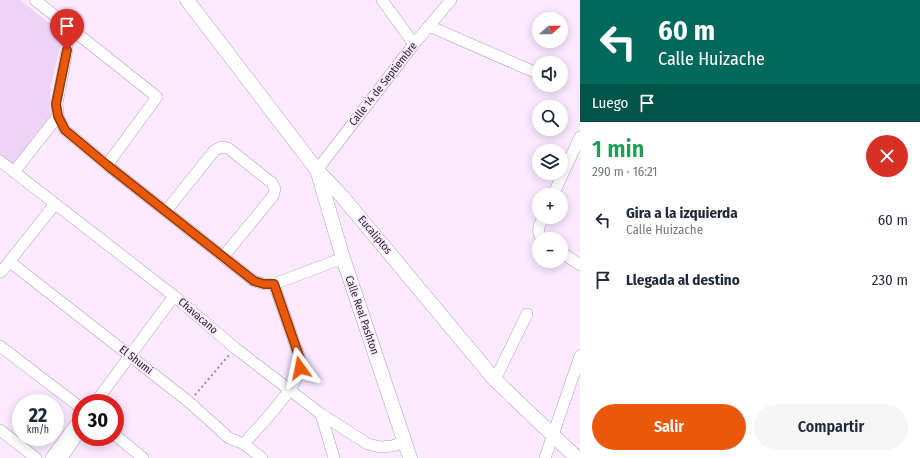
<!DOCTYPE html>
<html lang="es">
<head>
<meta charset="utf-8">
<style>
  body { margin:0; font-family:"Fira Sans Condensed",sans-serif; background:#f6f6f7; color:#1f2937; height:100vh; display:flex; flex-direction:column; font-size:15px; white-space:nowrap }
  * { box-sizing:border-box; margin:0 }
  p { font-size:13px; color:#747a83 }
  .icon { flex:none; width:22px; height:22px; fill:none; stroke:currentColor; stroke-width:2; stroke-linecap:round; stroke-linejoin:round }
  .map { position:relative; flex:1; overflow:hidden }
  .panel { display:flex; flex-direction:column; background:#fff; width:340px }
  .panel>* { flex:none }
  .guide { background:#00695c; color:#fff; overflow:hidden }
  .needle { width:26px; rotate:69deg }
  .buttons { position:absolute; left:532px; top:12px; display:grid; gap:8px }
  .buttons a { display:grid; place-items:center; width:36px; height:36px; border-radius:50%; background:#fff; box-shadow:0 2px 10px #0003; font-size:20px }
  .speed { position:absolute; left:12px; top:394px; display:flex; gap:8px; font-size:20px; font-weight:700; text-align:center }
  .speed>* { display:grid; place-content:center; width:52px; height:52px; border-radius:50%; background:#fff; box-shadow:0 2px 10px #0003; line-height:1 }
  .speed small { font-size:10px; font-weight:400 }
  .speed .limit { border:6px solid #d22; background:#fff; color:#111 }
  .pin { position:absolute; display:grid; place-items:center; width:34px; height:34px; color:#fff; margin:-41px -17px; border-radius:50% 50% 50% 0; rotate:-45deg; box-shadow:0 0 4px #0007 }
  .pin .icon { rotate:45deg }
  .me { position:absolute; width:44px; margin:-22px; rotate:348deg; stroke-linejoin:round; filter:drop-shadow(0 0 3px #0008) }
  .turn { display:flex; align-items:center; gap:14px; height:84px; padding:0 12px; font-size:18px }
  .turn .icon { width:52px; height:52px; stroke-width:2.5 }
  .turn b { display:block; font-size:28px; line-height:34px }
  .then { display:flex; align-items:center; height:38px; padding:0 12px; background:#0003; gap:8px; font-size:15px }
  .round { display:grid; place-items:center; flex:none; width:42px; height:42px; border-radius:21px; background:#f6f6f7 }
  .summary { display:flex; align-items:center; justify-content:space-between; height:68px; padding:0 12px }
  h1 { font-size:24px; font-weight:600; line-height:30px; color:#1e9e55 }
  .button { display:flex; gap:8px; margin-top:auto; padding:8px 12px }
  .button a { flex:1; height:46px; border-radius:24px; background:#ea580c; color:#fff; font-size:16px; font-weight:600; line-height:46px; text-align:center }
  .button a+a { background:#f6f6f7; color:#1f2937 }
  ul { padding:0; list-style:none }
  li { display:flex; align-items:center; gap:12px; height:60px; padding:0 12px }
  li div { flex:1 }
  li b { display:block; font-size:15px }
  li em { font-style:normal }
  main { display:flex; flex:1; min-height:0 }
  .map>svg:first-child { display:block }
  .green { fill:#eed3f6 }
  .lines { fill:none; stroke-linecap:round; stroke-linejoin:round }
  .minor-casing { stroke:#b3a0b9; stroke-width:12 }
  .tertiary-casing { stroke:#b3a0b9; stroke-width:15 }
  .path { stroke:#9b8e9f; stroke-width:2; stroke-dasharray:2 3; stroke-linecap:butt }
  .minor { stroke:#fff; stroke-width:11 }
  .tertiary { stroke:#fff; stroke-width:14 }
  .route-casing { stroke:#983908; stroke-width:10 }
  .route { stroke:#ea580c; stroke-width:7 }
  .labels { text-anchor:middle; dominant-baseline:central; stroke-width:3; stroke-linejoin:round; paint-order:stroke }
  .street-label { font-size:11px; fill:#2b242e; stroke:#fae9ff }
</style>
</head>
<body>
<main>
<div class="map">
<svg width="580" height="458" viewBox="0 0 580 458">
  <rect width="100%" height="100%" fill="#fae9ff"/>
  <!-- green -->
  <polygon class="green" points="0,0 20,0 58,30 61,44 50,88 51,116 13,166 0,156"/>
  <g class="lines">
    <!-- minor casing -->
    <g class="minor-casing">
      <g id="minor">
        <polyline points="35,0 157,97 107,165"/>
        <polyline points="382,0 414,44"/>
        <polyline points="67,25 67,50 57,104 58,116 65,130 107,165 254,281 264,284 274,284 343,258"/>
        <polyline points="429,26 539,74"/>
        <polyline points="0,161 174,296 235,348 321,414 368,444 380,447 392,446 405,442"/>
        <polyline points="317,170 414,44 451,0"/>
        <polyline points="14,172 58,116"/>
        <polyline points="553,195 580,137"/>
        <polyline points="166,211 214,151 221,147 228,148 272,183 275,189 273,196 223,257"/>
        <path d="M542,239C536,231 539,226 543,217"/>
        <polyline points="561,252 580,265"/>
        <polyline points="10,262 189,402 229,438 244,444 262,458"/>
        <polyline points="0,272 1,272 55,204"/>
        <polyline points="0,346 81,408"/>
        <polyline points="495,380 527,314"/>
        <polyline points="95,403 174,296"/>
        <polyline points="321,414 334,458"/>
        <polyline points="0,430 36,458"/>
        <polyline points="115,435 143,458"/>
        <path d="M244,444C260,425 286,399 297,377C300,371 300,366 300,359L274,284"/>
        <polyline points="51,458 81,417"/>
        <polyline points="62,458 81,430"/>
        <polyline points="545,458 580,356"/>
      </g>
    </g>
    <!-- tertiary casing -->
    <g class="tertiary-casing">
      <g id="tertiary">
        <polyline points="187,0 317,170 340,194 495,380 577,458"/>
        <polyline points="318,173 343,258 410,458"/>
      </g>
    </g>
    <!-- path -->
    <polyline class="path" points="195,395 229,355"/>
    <!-- minor -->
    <use href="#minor" class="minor"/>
    <!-- tertiary -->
    <use href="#tertiary" class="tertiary"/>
  </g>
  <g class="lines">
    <!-- route casing -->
    <g class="route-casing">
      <polyline id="route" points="67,50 56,104 58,116 65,130 107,165 254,281 264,284 274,284 300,359 300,368"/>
    </g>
    <!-- route -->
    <use href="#route" class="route"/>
  </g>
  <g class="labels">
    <!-- street labels -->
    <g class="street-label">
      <text transform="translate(383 84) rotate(-52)">Calle 14 de Septiembre</text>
      <text transform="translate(375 235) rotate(50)">Eucaliptos</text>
      <text transform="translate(362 315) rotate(71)">Calle Real Pashton</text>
      <text transform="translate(198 316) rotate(41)">Chavacano</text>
      <text transform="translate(136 360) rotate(38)">El Shumi</text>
    </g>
  </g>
</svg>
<div class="buttons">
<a><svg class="needle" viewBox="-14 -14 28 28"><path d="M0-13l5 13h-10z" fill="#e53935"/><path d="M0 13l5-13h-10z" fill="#747a83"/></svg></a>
<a><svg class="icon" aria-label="sound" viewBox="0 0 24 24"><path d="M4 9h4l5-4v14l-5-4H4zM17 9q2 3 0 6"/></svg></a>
<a><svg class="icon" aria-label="search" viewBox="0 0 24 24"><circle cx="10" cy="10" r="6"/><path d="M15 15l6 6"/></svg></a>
<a><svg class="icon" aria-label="layers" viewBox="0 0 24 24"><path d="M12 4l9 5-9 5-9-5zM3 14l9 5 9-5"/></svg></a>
<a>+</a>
<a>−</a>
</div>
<div class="speed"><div>22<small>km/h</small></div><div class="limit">30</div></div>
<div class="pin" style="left:67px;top:50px;background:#d93025"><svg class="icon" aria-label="arrive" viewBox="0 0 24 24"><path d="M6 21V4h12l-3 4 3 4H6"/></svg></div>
<svg class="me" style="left:300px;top:368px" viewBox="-20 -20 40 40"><path d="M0-17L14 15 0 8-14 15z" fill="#ea580c" stroke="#fff" stroke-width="4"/></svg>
</div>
<section class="panel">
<div class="guide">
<div class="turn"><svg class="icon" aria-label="left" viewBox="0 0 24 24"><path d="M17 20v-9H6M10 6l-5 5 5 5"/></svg><div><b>60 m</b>Calle Huizache</div></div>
<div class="then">Luego<svg class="icon" aria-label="arrive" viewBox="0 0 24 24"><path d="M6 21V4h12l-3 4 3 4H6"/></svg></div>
</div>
<div class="summary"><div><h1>1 min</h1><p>290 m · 16:21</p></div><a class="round" style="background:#d93025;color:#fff"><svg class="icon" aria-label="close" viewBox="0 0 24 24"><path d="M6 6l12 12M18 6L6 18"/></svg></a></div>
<ul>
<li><svg class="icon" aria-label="left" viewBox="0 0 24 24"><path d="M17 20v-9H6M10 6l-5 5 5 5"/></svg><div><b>Gira a la izquierda</b><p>Calle Huizache</p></div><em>60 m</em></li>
<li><svg class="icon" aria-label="arrive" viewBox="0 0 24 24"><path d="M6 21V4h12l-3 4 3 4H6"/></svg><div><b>Llegada al destino</b></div><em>230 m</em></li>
</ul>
<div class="button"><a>Salir</a><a>Compartir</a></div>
</section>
</main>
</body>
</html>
